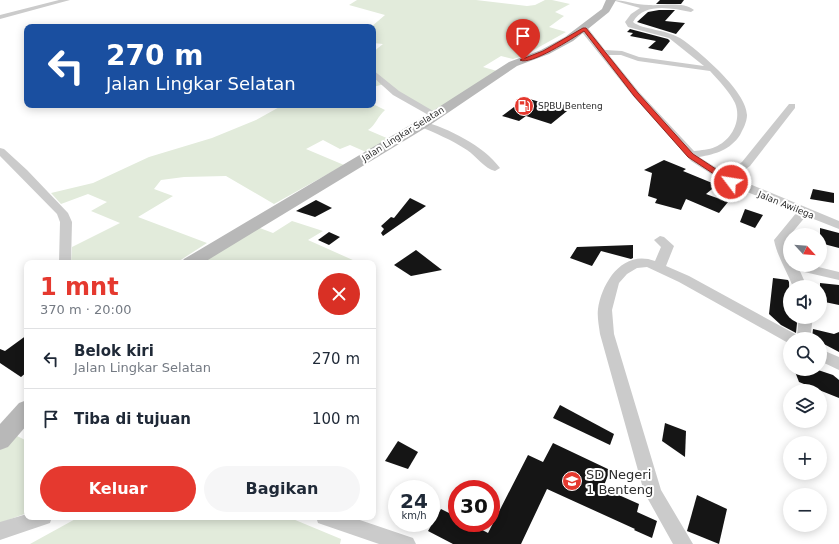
<!DOCTYPE html>
<html lang="id">
<head>
<meta charset="utf-8">
<style>
  body { margin:0; font-family:"DejaVu Sans",sans-serif; background:#f6f6f7; color:#1f2937; height:100vh; display:flex; flex-direction:column; font-size:15px; white-space:nowrap }
  * { box-sizing:border-box; margin:0 }
  p { font-size:13px; color:#747a83 }
  .icon { flex:none; width:22px; height:22px; fill:none; stroke:currentColor; stroke-width:2; stroke-linecap:round; stroke-linejoin:round }
  .map { position:relative; flex:1; overflow:hidden }
  .sheet { position:absolute; left:24px; top:260px; width:352px; height:260px; display:flex; flex-direction:column; background:#fff; border-radius:8px; box-shadow:0 2px 10px #0003 }
  .sheet>* { flex:none }
  .hud { position:absolute; left:24px; top:24px; width:352px; height:84px; border-radius:8px; box-shadow:0 2px 10px #0003; background:#1a4fa0; color:#fff; overflow:hidden }
  .needle { width:26px; rotate:116deg }
  .tools { position:absolute; left:783px; top:228px; display:grid; gap:8px }
  .tools a { display:grid; place-items:center; width:44px; height:44px; border-radius:50%; background:#fff; box-shadow:0 2px 10px #0003; font-size:20px }
  .speed { position:absolute; left:388px; top:480px; display:flex; gap:8px; font-size:20px; font-weight:700; text-align:center }
  .speed>* { display:grid; place-content:center; width:52px; height:52px; border-radius:50%; background:#fff; box-shadow:0 2px 10px #0003; line-height:1 }
  .speed small { font-size:10px; font-weight:400 }
  .speed .limit { border:6px solid #d22; background:#fff; color:#111 }
  .pin { position:absolute; display:grid; place-items:center; width:34px; height:34px; color:#fff; margin:-41px -17px; border-radius:50% 50% 50% 0; rotate:-45deg; box-shadow:0 0 4px #0007 }
  .pin .icon { rotate:45deg }
  .me { position:absolute; width:44px; margin:-22px; rotate:301deg; stroke-linejoin:round; filter:drop-shadow(0 0 3px #0008) }
  .turn { display:flex; align-items:center; gap:14px; height:84px; padding:0 16px; font-size:18px }
  .turn .icon { width:52px; height:52px; stroke-width:2.5 }
  .turn b { display:block; font-size:28px; line-height:34px }
  .round { display:grid; place-items:center; flex:none; width:42px; height:42px; border-radius:21px; background:#f6f6f7 }
  .head { display:flex; align-items:center; justify-content:space-between; height:68px; padding:0 16px }
  h1 { font-size:24px; font-weight:800; line-height:30px; color:#e5392f }
  .primary-button { display:flex; gap:8px; margin-top:auto; padding:8px 16px }
  .primary-button a { flex:1; height:46px; border-radius:24px; background:#e5392f; color:#fff; font-size:16px; font-weight:800; line-height:46px; text-align:center }
  .primary-button a+a { background:#f6f6f7; color:#1f2937 }
  ul { padding:0; list-style:none }
  li { display:flex; align-items:center; gap:12px; height:60px; padding:0 16px; border-top:1px solid #e0e1e3 }
  li div { flex:1 }
  li b { display:block; font-size:15px }
  li em { font-style:normal }
  .map>svg:first-child { display:block }
  .green { fill:#e2ebdb }
  .building { fill:#151515 }
  .lines { fill:none; stroke-linecap:round; stroke-linejoin:round }
  .street { fill:#cbcbcb; fill-rule:evenodd }
  .secondary { fill:#b8b8b8; fill-rule:evenodd }
  .route { fill:#e5392f; stroke:#95251f }
  .labels { text-anchor:middle; dominant-baseline:central; stroke-width:4; stroke-linejoin:round; paint-order:stroke }
  .far-poi-label { font-size:9px; fill:#2e2e2e; stroke:#fff; text-anchor:start }
  .far-street-label { font-size:9px; fill:#2e2e2e; stroke:#fff }
  .near-poi-label { font-size:13px; fill:#2e2e2e; stroke:#fff; text-anchor:start }
</style>
</head>
<body>
<div class="map">
<svg width="839" height="544" viewBox="0 0 839 544">
  <rect width="100%" height="100%" fill="#fff"/>
  <!-- green -->
  <g class="green">
    <polygon points="357,0 476,0 527,6 535,5 545,0 552,0 570,4 555,12 564,16 549,27 566,32 523,56 513,59 501,56 483,67 497,71 433,112 398,92 388,83 373,87 373,52 383,44 373,43 373,27 371,27 385,15 349,5"/>
    <path d="M373,104L385,110C377,117 376,125 368,130L389,139L366,152L350,145L340,149L323,140L306,149L344,165L274,204L226,176L184,177L161,180L154,189L173,196L138,217L207,243L176,263H71L72,247L120,223L91,211L107,202L88,194L61,204L51,193L93,183L149,157L212,138L256,120L283,105Z"/>
    <polygon points="292,221 323,231 308,240 355,261 351,263 200,263 257,227 273,233"/>
    <polygon points="15,435 27,441 27,513 0,523 0,450"/>
    <polygon points="79,517 288,517 341,539 340,544 30,544"/>
  </g>
  <!-- building -->
  <g class="building">
    <polygon points="660,0 684,0 681,4 656,4"/>
    <polygon points="659,10 675,10 665,21 685,23 676,34 637,22 648,12"/>
    <polygon points="630,29 668,39 670,41 662,51 648,48 656,41 630,36 633,33 627,32"/>
    <polygon points="526,98 547,104 551,101 572,107 551,124 526,116 519,121 502,116"/>
    <polygon points="664,160 686,169 683,171 717,185 706,194 728,202 719,213 686,199 681,210 655,203 657,199 648,196 652,173 644,170"/>
    <polygon points="813,189 834,193 834,203 810,199"/>
    <polygon points="410,198 426,206 383,236 381,233 384,229 381,226 391,217 394,218"/>
    <polygon points="316,200 332,208 315,217 296,211"/>
    <polygon points="745,209 763,215 755,228 740,222"/>
    <polygon points="820,228 839,233 839,248 820,243"/>
    <polygon points="329,232 340,237 329,245 318,240"/>
    <polygon points="633,245 633,258 631,259 601,251 592,266 570,258 577,247"/>
    <polygon points="416,250 442,270 411,276 394,265"/>
    <polygon points="773,278 788,280 789,282 790,317 794,317 797,323 796,333 781,325 769,314"/>
    <polygon points="820,283 839,285 839,305 820,301"/>
    <polygon points="813,329 834,334 839,332 839,352 820,342 820,339 812,339"/>
    <polygon points="27,335 27,372 21,377 0,363 0,349 5,351"/>
    <polygon points="794,369 815,369 833,375 839,380 839,398 799,382"/>
    <polygon points="560,405 614,434 610,445 553,418"/>
    <polygon points="665,423 686,431 685,457 662,441"/>
    <polygon points="398,441 418,452 408,469 385,461"/>
    <polygon points="553,443 610,470 603,488 639,504 637,512 657,521 652,538 634,530 635,529 547,489 521,544 453,544 428,531 441,509 457,517 457,523 469,523 488,533 528,455 543,462"/>
    <polygon points="697,495 727,509 719,544 687,531"/>
  </g>
  <g class="lines">
    <!-- street -->
    <g class="street">
      <polygon points="59,0 70,0 0,19 0,15"/>
      <path d="M612,0C624,0 636,5 649,5C662,6 683,1 694,10L691,12C672,8 644,2 633,22C642,30 668,29 683,40C701,53 747,92 747,115C747,122 743,129 740,135C730,150 716,154 699,157L720,170L733,168L742,162L789,104H795V108L750,166L740,173L728,175L839,221V229L806,216L786,240L790,252V265H810L839,272V280L800,271L807,287H793C787,271 777,256 774,240L797,212L727,184L691,161L633,96L581,31V27H587L605,50L622,51L639,57L704,66L669,38L628,27L625,22L631,14L640,8ZM609,55H621L638,61L710,71C719,81 729,91 735,103C742,120 732,140 715,147C709,150 701,150 694,151L639,92Z"/>
      <polygon points="373,70 399,91 440,115 438,117 432,117 393,95 373,77"/>
      <path d="M422,121C448,128 484,146 500,168L495,171C485,169 476,156 467,150C452,140 435,133 419,126V122Z"/>
      <polygon points="0,148 4,149 27,170 68,213 72,222 71,263 59,263 60,222 57,214 0,156"/>
      <path d="M660,236L664,237L674,246L666,266L689,276L797,335L799,317H813L810,339H790V344L679,282L647,267L637,268L627,274L619,283L612,310L614,334L661,490L693,544H673L644,492L600,334C599,326 597,317 598,309C602,282 623,249 655,261L661,247L654,240Z"/>
      <polygon points="820,349 839,357 839,370 820,361"/>
      <polygon points="27,514 27,517 52,517 50,523 0,540 0,522"/>
      <polygon points="316,517 351,517 413,538 416,544 379,544 318,523"/>
    </g>
    <!-- secondary -->
    <g class="secondary">
      <polygon points="606,0 616,0 609,12 573,41 549,54 517,66 427,127 203,263 181,263 184,259 417,121 509,62 541,50 565,37 602,9"/>
      <polygon points="27,400 27,425 8,447 0,450 0,424 19,403"/>
    </g>
  </g>
  <!-- route -->
  <path class="route" d="M583,28H586L638,93L693,154L734,181V184H729L688,157L634,96L584,31C573,38 530,66 520,60L543,51Z"/>
  <!-- icons -->
  <defs>
    <g id="fuel-disc" transform="scale(1)"><circle r="9.5" fill="#e5392f" stroke="#fff"/><path d="M-5.5-6h7V0h2V4h1.3V-2.5L3-4.5l.8-.8L6-3V5H2.5V1h-1V6h-7ZM-4.2-4.7v3.2H.2V-4.7Z" fill="#fff"/></g>
    <g id="school-disc" transform="scale(1)"><circle r="9.5" fill="#e5392f" stroke="#fff"/><path d="M0-5L7-2L0 1L-7-2ZM-4 1L0 2.5L4 1V4Q0 6-4 4Z" fill="#fff"/></g>
  </defs>
  <g fill-rule="evenodd">
    <use href="#fuel-disc" x="524" y="106"/>
    <use href="#school-disc" x="572" y="481"/>
  </g>
  <g class="labels">
    <!-- far-poi labels -->
    <g class="far-poi-label">
      <text x="538" y="106">SPBU Benteng</text>
    </g>
    <!-- far-street labels -->
    <g class="far-street-label">
      <text transform="translate(403 134) rotate(-32)">Jalan Lingkar Selatan</text>
      <text transform="translate(786 205) rotate(22)">Jalan Awilega</text>
    </g>
    <!-- near-poi labels -->
    <g class="near-poi-label">
      <text x="586" y="474">SD Negeri<tspan x="586" dy="15">1 Benteng</tspan></text>
    </g>
  </g>
</svg>
<div class="tools">
<a><svg class="needle" viewBox="-14 -14 28 28"><path d="M0-13l5 13h-10z" fill="#e53935"/><path d="M0 13l5-13h-10z" fill="#747a83"/></svg></a>
<a><svg class="icon" aria-label="sound" viewBox="0 0 24 24"><path d="M4 9h4l5-4v14l-5-4H4zM17 9q2 3 0 6"/></svg></a>
<a><svg class="icon" aria-label="search" viewBox="0 0 24 24"><circle cx="10" cy="10" r="6"/><path d="M15 15l6 6"/></svg></a>
<a><svg class="icon" aria-label="layers" viewBox="0 0 24 24"><path d="M12 4l9 5-9 5-9-5zM3 14l9 5 9-5"/></svg></a>
<a>+</a>
<a>−</a>
</div>
<div class="speed"><div>24<small>km/h</small></div><div class="limit">30</div></div>
<div class="pin" style="left:523px;top:60px;background:#d93025"><svg class="icon" aria-label="arrive" viewBox="0 0 24 24"><path d="M6 21V4h12l-3 4 3 4H6"/></svg></div>
<svg class="me" style="left:731px;top:182px" viewBox="-20 -20 40 40"><circle r="17" fill="#e5392f" stroke="#fff" stroke-width="3"/><path d="M0-11L8 9 0 5-8 9z" fill="#fff"/></svg>
<div class="hud">
<div class="turn"><svg class="icon" aria-label="left" viewBox="0 0 24 24"><path d="M17 20v-9H6M10 6l-5 5 5 5"/></svg><div><b>270 m</b>Jalan Lingkar Selatan</div></div>
</div>
<section class="sheet">
<div class="head"><div><h1>1 mnt</h1><p>370 m · 20:00</p></div><a class="round" style="background:#d93025;color:#fff"><svg class="icon" aria-label="close" viewBox="0 0 24 24"><path d="M6 6l12 12M18 6L6 18"/></svg></a></div>
<ul>
<li><svg class="icon" aria-label="left" viewBox="0 0 24 24"><path d="M17 20v-9H6M10 6l-5 5 5 5"/></svg><div><b>Belok kiri</b><p>Jalan Lingkar Selatan</p></div><em>270 m</em></li>
<li><svg class="icon" aria-label="arrive" viewBox="0 0 24 24"><path d="M6 21V4h12l-3 4 3 4H6"/></svg><div><b>Tiba di tujuan</b></div><em>100 m</em></li>
</ul>
<div class="primary-button"><a>Keluar</a><a>Bagikan</a></div>
</section>
</div>
</body>
</html>
